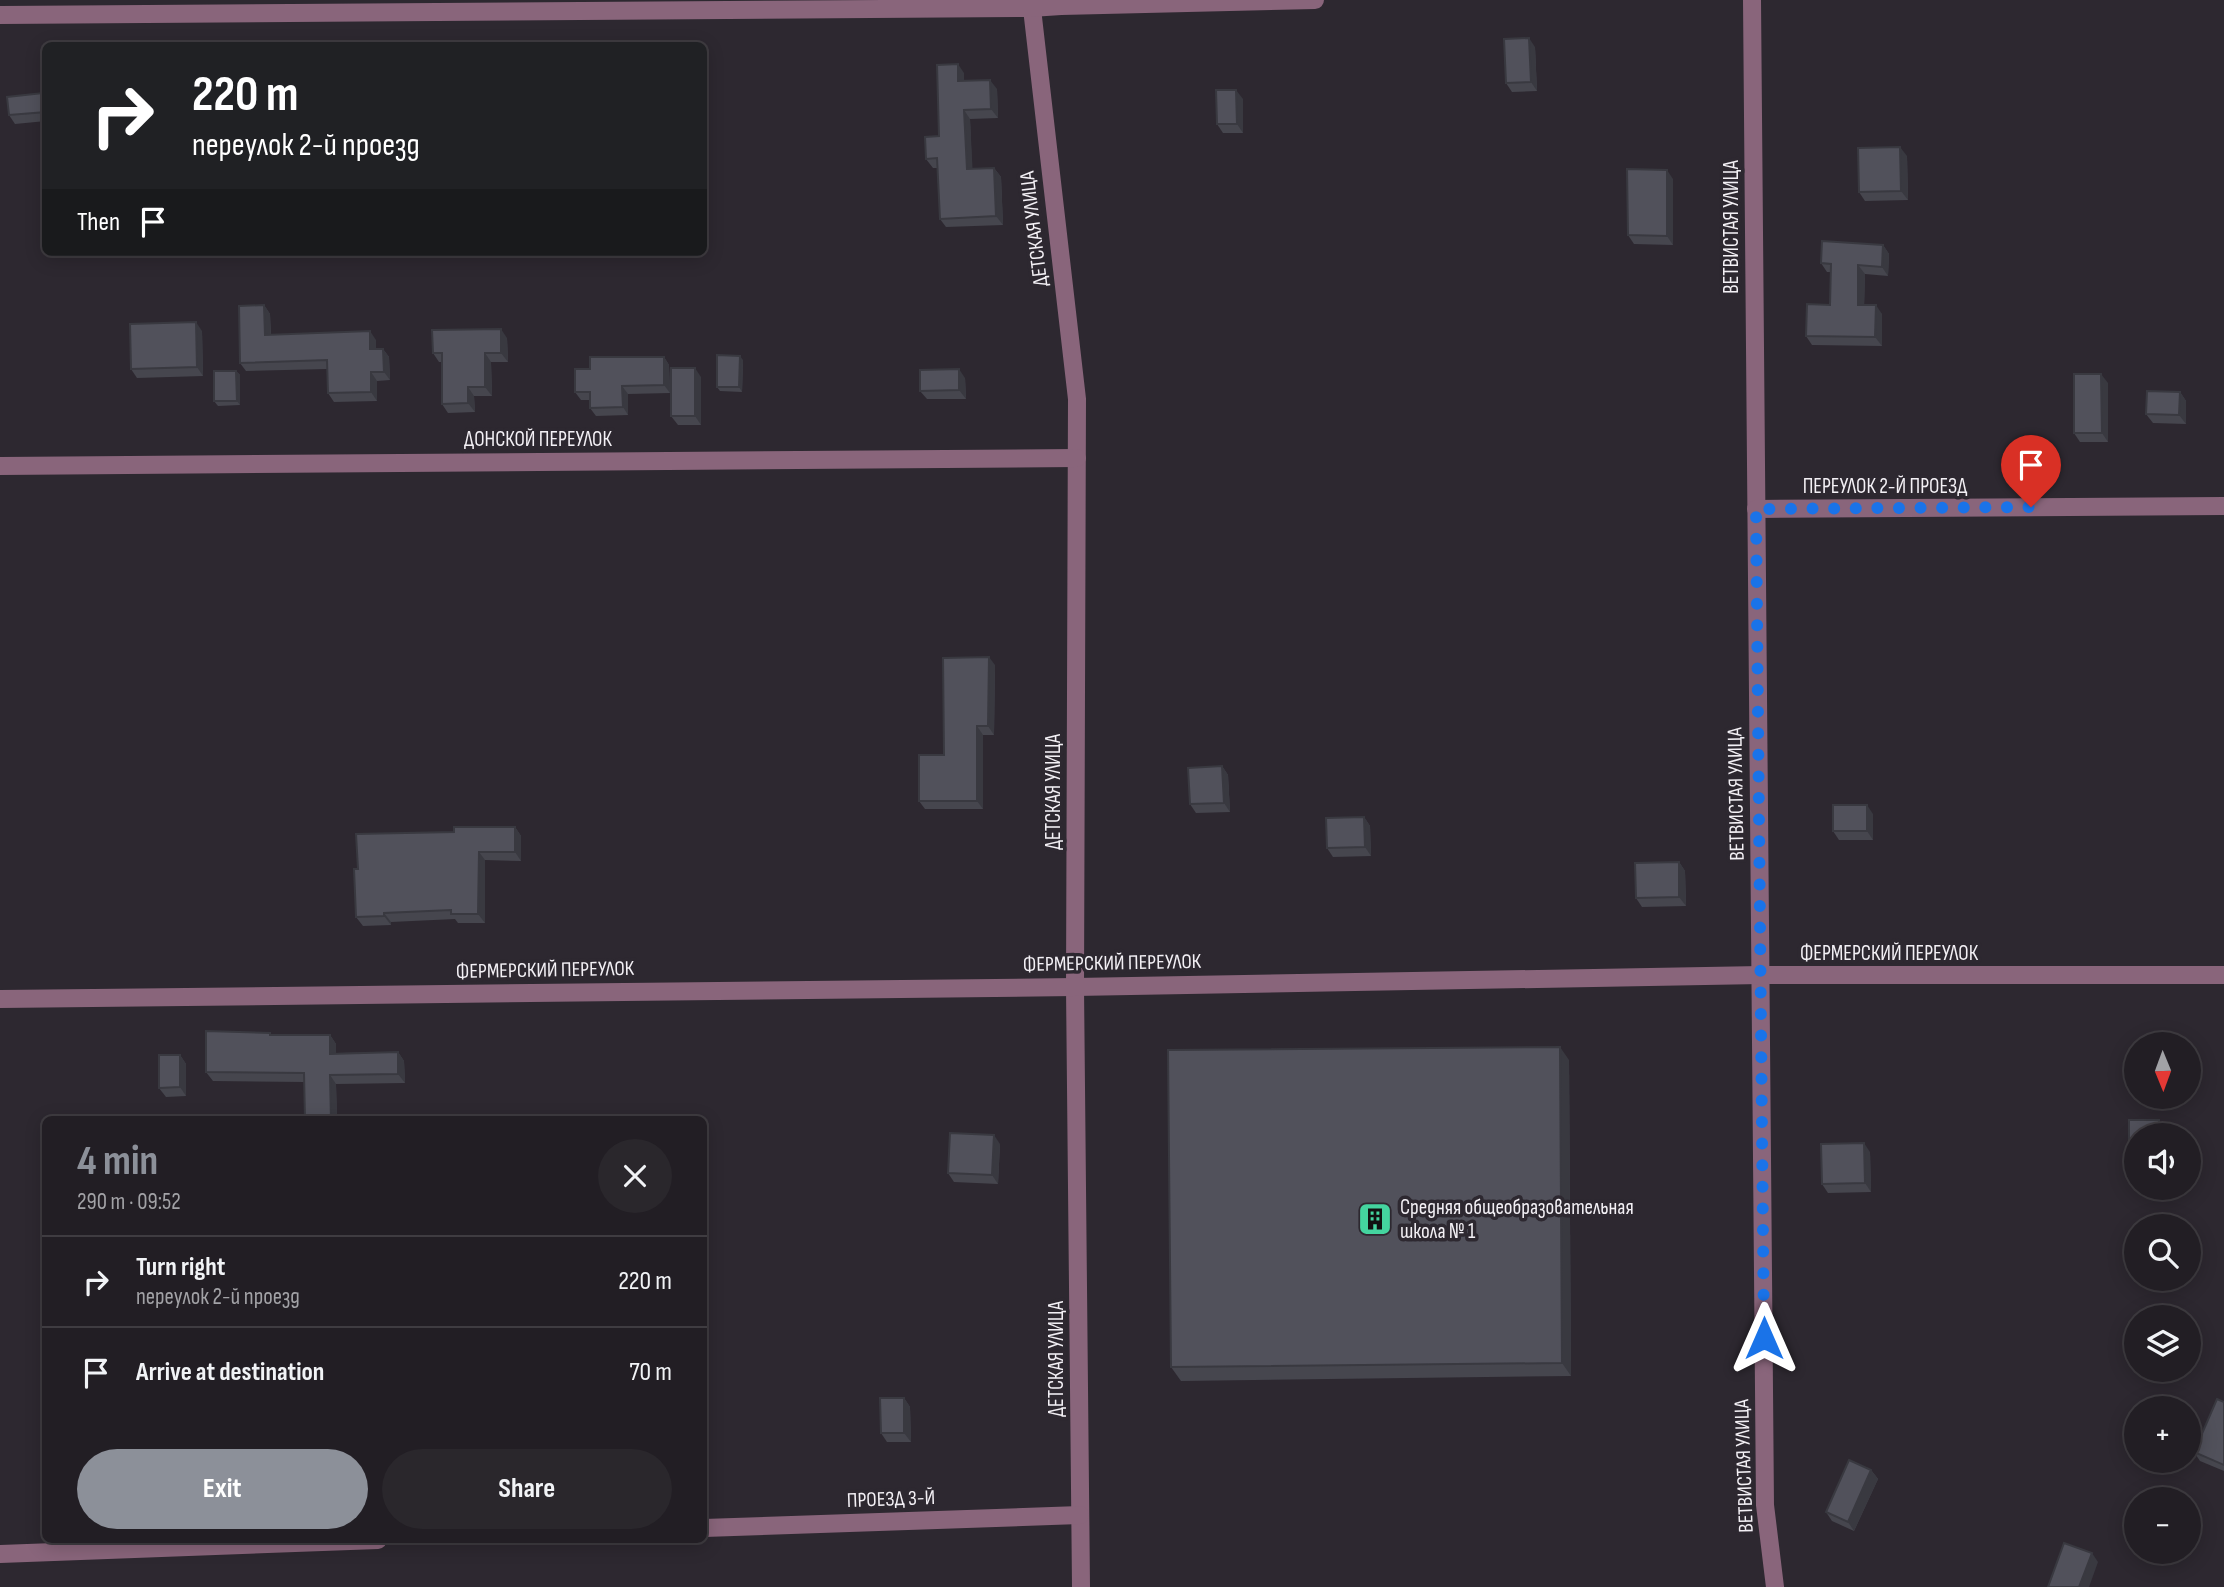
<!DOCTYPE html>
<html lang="en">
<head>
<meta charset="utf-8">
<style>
  body { margin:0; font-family:"Sofia Sans Condensed",sans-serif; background:#2a272c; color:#f1f3f6; height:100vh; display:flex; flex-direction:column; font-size:26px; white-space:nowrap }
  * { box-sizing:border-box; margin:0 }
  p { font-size:23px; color:#a2a2a6 }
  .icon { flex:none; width:38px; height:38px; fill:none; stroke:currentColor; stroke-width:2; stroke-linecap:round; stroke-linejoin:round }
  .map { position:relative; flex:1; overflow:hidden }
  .sheet { position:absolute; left:42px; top:1116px; width:665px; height:427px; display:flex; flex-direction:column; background:#221e24; border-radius:10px; box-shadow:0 4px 18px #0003,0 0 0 2px #3f3c41 }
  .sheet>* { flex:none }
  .hud { position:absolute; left:42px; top:42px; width:665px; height:214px; border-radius:10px; box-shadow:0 4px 18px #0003,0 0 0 2px #3f3c41; background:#202124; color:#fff; overflow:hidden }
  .needle { width:46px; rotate:179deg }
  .controls { position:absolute; left:2124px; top:1032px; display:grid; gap:14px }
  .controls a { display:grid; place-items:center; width:77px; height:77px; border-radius:50%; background:#221e24; box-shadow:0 4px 18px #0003,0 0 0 2px #3f3c41; font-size:35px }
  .pin { position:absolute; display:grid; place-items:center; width:60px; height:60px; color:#fff; margin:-72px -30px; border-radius:50% 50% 50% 0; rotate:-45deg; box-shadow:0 0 7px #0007 }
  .pin .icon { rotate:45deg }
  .me { position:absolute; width:77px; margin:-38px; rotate:0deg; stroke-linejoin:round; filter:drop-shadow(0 0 5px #0008) }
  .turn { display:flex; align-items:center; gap:24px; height:147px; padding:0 35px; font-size:32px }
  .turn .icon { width:91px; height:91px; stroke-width:2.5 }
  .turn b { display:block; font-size:49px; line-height:60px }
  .then { display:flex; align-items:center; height:66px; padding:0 35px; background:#0003; gap:14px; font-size:26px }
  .round { display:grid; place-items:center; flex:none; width:74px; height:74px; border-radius:37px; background:#2a272c }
  .overview { display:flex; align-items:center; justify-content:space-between; height:119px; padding:0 35px }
  h1 { font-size:42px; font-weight:700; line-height:52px; color:#8c9099 }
  .action { display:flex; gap:14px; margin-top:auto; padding:14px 35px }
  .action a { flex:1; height:80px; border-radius:42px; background:#8c9099; color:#fff; font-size:28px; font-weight:700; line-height:80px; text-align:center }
  .action a+a { background:#2a272c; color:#f1f3f6 }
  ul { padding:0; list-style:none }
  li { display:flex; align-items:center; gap:21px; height:91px; padding:0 35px; border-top:2px solid #3f3c41 }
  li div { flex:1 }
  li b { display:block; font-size:26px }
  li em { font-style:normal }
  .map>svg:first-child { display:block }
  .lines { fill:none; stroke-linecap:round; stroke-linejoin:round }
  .street { stroke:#89657b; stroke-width:18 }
  .wall { fill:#46464e }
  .shaded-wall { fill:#393940 }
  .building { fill:#51515b; stroke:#393940; stroke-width:2 }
  .route { stroke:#1a73e8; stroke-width:12; stroke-dasharray:0 21.6 }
  .labels { text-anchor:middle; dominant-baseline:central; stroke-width:7; stroke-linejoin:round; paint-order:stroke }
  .street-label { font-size:21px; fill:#f3f0f5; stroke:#2d2830 }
  .poi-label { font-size:21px; fill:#f3f0f5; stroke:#2d2830; text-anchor:start }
</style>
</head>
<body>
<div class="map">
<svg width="2224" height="1587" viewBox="0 0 2224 1587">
  <rect width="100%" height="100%" fill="#2d2830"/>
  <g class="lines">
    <!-- street -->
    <g class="street">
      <polyline points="1031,0 1077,399 1075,987 1081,1587"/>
      <polyline points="1752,0 1765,1505 1775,1587"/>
      <polyline points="0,15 1031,8 1061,6 1315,0"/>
      <polyline points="0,466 1077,458"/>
      <polyline points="1756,509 2224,506"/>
      <polyline points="0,999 1075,987 1761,975 2224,975"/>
      <polyline points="704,1528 1080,1515"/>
      <polyline points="0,1554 378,1540"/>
    </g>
  </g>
  <!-- wall -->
  <g class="wall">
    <polygon points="1535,47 1537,91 1512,92 1506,83"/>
    <polygon points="964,73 964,81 997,89 998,118 970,119 972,169 994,168 1001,177 1003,225 946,227 940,219 937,168 933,168 926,159 939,136"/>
    <polygon points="43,93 46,95 46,121 15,124 9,115"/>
    <polygon points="1243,99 1243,133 1223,133 1217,124"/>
    <polygon points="1907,156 1908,200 1865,201 1859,192"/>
    <polygon points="1673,179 1673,245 1634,244 1628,235"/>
    <polygon points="1883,245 1889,254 1888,276 1865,274 1864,305 1882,314 1882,346 1812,345 1806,336 1830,305 1831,272 1827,272 1821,263"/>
    <polygon points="264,305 270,314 271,335 376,340 376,349 383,349 389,357 390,380 377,381 377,401 334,402 328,393 327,369 246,371 240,363"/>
    <polygon points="202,331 203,376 137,378 131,369"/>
    <polygon points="507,338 508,362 491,362 492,396 474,396 475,412 448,413 442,404 442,362 439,362 433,353"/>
    <polygon points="664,357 669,365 670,393 628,394 628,415 596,416 590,408 590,400 581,400 575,392 590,369"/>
    <polygon points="743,360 742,392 720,391 717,387"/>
    <polygon points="236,371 240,375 240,405 218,406 214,401"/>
    <polygon points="701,377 701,425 678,425 671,416"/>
    <polygon points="965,378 966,399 927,399 920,391"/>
    <polygon points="2108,383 2108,442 2080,442 2074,433"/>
    <polygon points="2180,392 2186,401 2186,424 2153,423 2146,414"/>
    <polygon points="995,665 994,735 983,735 983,809 925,809 919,801"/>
    <polygon points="1222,766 1228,775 1230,812 1196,813 1190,804"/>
    <polygon points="1873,814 1873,840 1839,840 1833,831"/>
    <polygon points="1364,817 1370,826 1371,856 1333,857 1327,848"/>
    <polygon points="515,827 521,836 521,861 485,860 485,923 458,923 455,919 391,922 391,925 363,926 356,917 358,869 454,832"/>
    <polygon points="1679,862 1685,871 1686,906 1642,907 1636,898"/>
    <polygon points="271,1035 330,1035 336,1044 336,1053 398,1052 404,1061 405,1083 336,1084 337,1120 305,1120 305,1082 213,1081 206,1072"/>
    <polygon points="180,1055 186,1064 186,1096 166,1097 159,1088"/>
    <polygon points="1569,1060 1571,1376 1181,1381 1171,1367"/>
    <polygon points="2129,1120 2159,1120 2165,1129 2165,1136 2137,1136 2137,1177 2135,1177 2129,1168"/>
    <polygon points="1000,1144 998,1184 954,1182 948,1173"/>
    <polygon points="1870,1152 1871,1192 1828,1193 1822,1184"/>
    <polygon points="904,1398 910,1407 911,1442 887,1442 881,1433"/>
    <polygon points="2224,1402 2224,1471 2200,1461 2194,1452"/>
    <polygon points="1871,1470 1878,1479 1854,1531 1832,1521 1826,1512"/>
  </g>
  <!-- shaded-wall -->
  <g class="shaded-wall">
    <polygon points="1529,38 1535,47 1537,91 1531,82"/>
    <polygon points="958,64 964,73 964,90 958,81"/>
    <polygon points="990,80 997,89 998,118 991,109"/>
    <polygon points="1236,90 1243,99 1243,133 1237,124"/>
    <polygon points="964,110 970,119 973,178 967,169"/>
    <polygon points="1900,147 1907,156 1908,200 1901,191"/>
    <polygon points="994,168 1001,177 1003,225 996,216"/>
    <polygon points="1667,170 1673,179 1673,245 1667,236"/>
    <polygon points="1883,245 1889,254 1888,276 1882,267"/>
    <polygon points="1858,265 1865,274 1864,314 1858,305"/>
    <polygon points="264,305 270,314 271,343 265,335"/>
    <polygon points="1876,305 1882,314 1882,346 1875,337"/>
    <polygon points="196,322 202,331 203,376 197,367"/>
    <polygon points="501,329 507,338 508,362 501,353"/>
    <polygon points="370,331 376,340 376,358 370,349"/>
    <polygon points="383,349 389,357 390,380 384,372"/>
    <polygon points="485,353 491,362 492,396 485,387"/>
    <polygon points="740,356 743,360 742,392 739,387"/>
    <polygon points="664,357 669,365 670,393 664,385"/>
    <polygon points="695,368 701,377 701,425 695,416"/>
    <polygon points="959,369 965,378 966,399 959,390"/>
    <polygon points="236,371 240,375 240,405 237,401"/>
    <polygon points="371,372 377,381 377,401 371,392"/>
    <polygon points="2101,374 2108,383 2108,442 2102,433"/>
    <polygon points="622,386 628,394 628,415 623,407"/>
    <polygon points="468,387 474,396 475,412 468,403"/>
    <polygon points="2180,392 2186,401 2186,424 2179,415"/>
    <polygon points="989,657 995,665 994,735 988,726"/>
    <polygon points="977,726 983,735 983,809 977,801"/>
    <polygon points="1222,766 1228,775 1230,812 1224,803"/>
    <polygon points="1867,805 1873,814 1873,840 1867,831"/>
    <polygon points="1364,817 1370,826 1371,856 1365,847"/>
    <polygon points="515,827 521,836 521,861 515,852"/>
    <polygon points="479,852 485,860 485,923 478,914"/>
    <polygon points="1679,862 1685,871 1686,906 1679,897"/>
    <polygon points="384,913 391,922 391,925 384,916"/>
    <polygon points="330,1035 336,1044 336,1063 330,1054"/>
    <polygon points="1560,1047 1569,1060 1571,1376 1562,1363"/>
    <polygon points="398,1052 404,1061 405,1083 398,1074"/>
    <polygon points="180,1055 186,1064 186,1096 180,1087"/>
    <polygon points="330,1075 336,1084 337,1120 331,1120"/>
    <polygon points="2159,1120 2165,1129 2165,1136 2158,1136"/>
    <polygon points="994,1135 1000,1144 998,1184 992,1175"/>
    <polygon points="1864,1143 1870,1152 1871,1192 1865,1183"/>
    <polygon points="904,1398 910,1407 911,1442 904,1433"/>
    <polygon points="1871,1470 1878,1479 1854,1531 1848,1522"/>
    <polygon points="2092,1553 2098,1562 2089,1587 2079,1587"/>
  </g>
  <!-- building -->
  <g class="building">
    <polygon points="1529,38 1531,82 1506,83 1504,39"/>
    <polygon points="958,64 958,81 990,80 991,109 964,110 967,169 994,168 996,216 940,219 937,158 926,159 925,137 939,136 937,65"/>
    <polygon points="1216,90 1236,90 1237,124 1217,124"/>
    <polygon points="43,93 46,112 9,115 7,97"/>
    <polygon points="1900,147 1901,191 1859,192 1858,148"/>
    <polygon points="1627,169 1667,170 1667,236 1628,235"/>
    <polygon points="1822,241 1883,245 1882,267 1858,265 1858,305 1876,305 1875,337 1806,336 1807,304 1830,305 1831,264 1821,263"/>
    <polygon points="264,305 265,335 370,331 370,349 383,349 384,372 371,372 371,392 328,393 327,360 240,363 239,306"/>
    <polygon points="196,322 197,367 131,369 130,324"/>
    <polygon points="501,329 501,353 485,353 485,387 468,387 468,403 442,404 442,353 433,353 432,330"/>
    <polygon points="717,355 740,356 739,387 717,387"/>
    <polygon points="590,357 664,357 664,385 622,386 623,407 590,408 590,392 575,392 575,369 590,369"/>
    <rect x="671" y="368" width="24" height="48"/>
    <polygon points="959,369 959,390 920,391 920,370"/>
    <polygon points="214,371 236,371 237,401 214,401"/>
    <polygon points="2074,374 2101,374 2102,433 2074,433"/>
    <polygon points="2147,391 2180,392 2179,415 2146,414"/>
    <polygon points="989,657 988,726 977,726 977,801 919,801 919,755 944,755 943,658"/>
    <polygon points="1222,766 1224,803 1190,804 1188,768"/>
    <rect x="1833" y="805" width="34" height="26"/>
    <polygon points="1364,817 1365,847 1327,848 1326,818"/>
    <polygon points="454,827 515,827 515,852 479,852 478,914 451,914 451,910 384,913 384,916 356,917 354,869 358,869 356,834 454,832"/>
    <polygon points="1679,862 1679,897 1636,898 1635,863"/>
    <polygon points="206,1031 270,1033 270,1035 330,1035 330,1054 398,1052 398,1074 330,1075 331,1120 305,1120 304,1073 206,1072"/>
    <polygon points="1560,1047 1562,1363 1171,1367 1168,1050"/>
    <polygon points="159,1055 180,1055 180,1087 159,1088"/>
    <polygon points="2129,1120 2159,1120 2158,1136 2137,1136 2137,1168 2129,1168"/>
    <polygon points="950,1133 994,1135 992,1175 948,1173"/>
    <polygon points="1864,1143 1865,1183 1822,1184 1821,1144"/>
    <polygon points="880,1398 904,1398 904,1433 881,1433"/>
    <polygon points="2217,1399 2224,1402 2224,1465 2194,1452"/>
    <polygon points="1849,1460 1871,1470 1848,1522 1826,1512"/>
    <polygon points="2064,1543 2092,1553 2079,1587 2048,1587"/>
  </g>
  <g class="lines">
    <!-- route -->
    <polyline class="route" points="1764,1338 1756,509 2031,507"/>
  </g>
  <!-- icons -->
  <defs>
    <g id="building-square" transform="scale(1.75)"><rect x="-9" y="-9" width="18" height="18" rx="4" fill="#44d49f" stroke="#2d2830"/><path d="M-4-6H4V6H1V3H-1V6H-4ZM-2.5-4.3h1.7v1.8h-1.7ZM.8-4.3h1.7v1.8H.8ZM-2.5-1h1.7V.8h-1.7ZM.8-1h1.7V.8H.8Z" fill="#111"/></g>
  </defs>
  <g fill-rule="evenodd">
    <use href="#building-square" x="1375" y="1219"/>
  </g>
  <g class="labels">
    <!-- street labels -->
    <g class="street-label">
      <text transform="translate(1731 227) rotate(-90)">ВЕТВИСТАЯ УЛИЦА</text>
      <text transform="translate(1034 229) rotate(-97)">ДЕТСКАЯ УЛИЦА</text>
      <text x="538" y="439">ДОНСКОЙ ПЕРЕУЛОК</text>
      <text x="1885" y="486">ПЕРЕУЛОК 2-Й ПРОЕЗД</text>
      <text transform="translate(1053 792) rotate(-90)">ДЕТСКАЯ УЛИЦА</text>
      <text transform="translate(1736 794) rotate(-91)">ВЕТВИСТАЯ УЛИЦА</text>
      <text x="1889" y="953">ФЕРМЕРСКИЙ ПЕРЕУЛОК</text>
      <text transform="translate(1112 963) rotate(-1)">ФЕРМЕРСКИЙ ПЕРЕУЛОК</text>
      <text transform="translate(545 970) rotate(-1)">ФЕРМЕРСКИЙ ПЕРЕУЛОК</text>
      <text transform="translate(1056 1359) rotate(-90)">ДЕТСКАЯ УЛИЦА</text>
      <text transform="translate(1744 1466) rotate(-92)">ВЕТВИСТАЯ УЛИЦА</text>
      <text transform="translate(891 1499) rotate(-2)">ПРОЕЗД 3-Й</text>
    </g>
    <!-- poi labels -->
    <g class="poi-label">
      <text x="1400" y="1207">Средняя общеобразовательная<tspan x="1400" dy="24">школа № 1</tspan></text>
    </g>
  </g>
</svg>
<div class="controls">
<a><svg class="needle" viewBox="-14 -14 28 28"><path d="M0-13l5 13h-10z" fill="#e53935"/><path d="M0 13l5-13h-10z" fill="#a2a2a6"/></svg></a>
<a><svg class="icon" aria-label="sound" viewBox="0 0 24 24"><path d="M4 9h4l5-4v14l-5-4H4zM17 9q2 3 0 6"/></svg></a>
<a><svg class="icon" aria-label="search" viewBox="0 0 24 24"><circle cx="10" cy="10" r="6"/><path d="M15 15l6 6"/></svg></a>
<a><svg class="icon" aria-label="layers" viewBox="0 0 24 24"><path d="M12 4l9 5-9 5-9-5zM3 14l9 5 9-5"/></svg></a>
<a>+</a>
<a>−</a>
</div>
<div class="pin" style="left:2031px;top:507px;background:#d93025"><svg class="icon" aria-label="arrive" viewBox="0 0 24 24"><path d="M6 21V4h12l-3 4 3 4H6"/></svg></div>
<svg class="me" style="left:1764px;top:1338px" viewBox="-20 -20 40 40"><path d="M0-17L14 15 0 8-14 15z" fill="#1a73e8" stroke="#fff" stroke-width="4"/></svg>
<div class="hud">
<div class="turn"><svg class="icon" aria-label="right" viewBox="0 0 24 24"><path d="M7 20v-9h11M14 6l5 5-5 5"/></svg><div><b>220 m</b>переулок 2-й проезд</div></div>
<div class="then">Then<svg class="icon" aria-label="arrive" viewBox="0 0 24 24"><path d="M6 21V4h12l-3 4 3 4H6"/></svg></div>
</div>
<section class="sheet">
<div class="overview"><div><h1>4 min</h1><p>290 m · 09:52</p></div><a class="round"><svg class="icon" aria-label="close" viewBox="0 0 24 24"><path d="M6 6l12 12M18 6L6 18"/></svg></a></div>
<ul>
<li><svg class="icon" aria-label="right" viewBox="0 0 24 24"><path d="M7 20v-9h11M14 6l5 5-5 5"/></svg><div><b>Turn right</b><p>переулок 2-й проезд</p></div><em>220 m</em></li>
<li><svg class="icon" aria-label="arrive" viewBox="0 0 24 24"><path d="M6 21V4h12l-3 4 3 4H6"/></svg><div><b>Arrive at destination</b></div><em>70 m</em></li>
</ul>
<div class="action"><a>Exit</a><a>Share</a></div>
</section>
</div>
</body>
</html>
